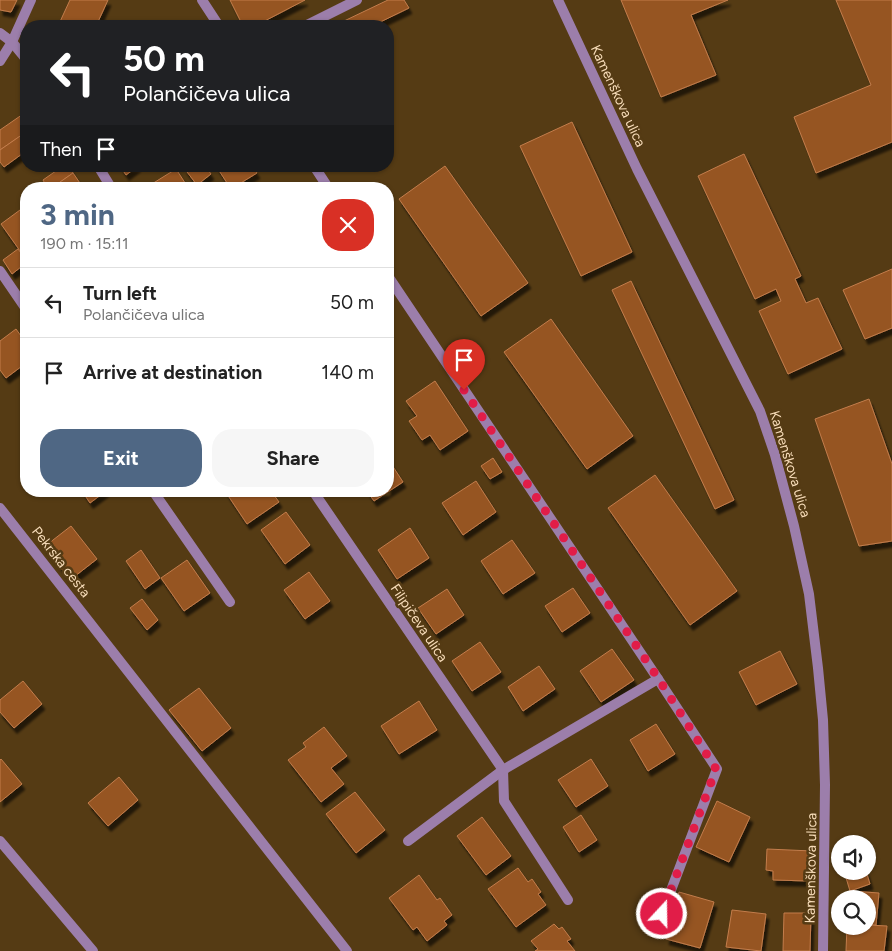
<!DOCTYPE html>
<html lang="en">
<head>
<meta charset="utf-8">
<style>
  body { margin:0; font-family:Figtree,sans-serif; background:#f6f6f6; color:#222; height:100vh; display:flex; flex-direction:column; font-size:19px; white-space:nowrap }
  * { box-sizing:border-box; margin:0 }
  p { font-size:16px; color:#767676 }
  .icon { flex:none; width:28px; height:28px; fill:none; stroke:currentColor; stroke-width:2; stroke-linecap:round; stroke-linejoin:round }
  .map { position:relative; flex:1; overflow:hidden }
  .sheet { position:absolute; left:20px; top:182px; width:374px; height:315px; display:flex; flex-direction:column; background:#fff; border-radius:20px; box-shadow:0 1px 4px #0004 }
  .sheet>* { flex:none }
  .hud { position:absolute; left:20px; top:20px; width:374px; height:152px; border-radius:20px; box-shadow:0 1px 4px #0004; background:#202124; color:#fff; overflow:hidden }
  .controls { position:absolute; left:831px; top:835px; display:grid; gap:10px }
  .controls a { display:grid; place-items:center; width:45px; height:45px; border-radius:50%; background:#fff; box-shadow:0 1px 4px #0004; font-size:25px }
  .pin { position:absolute; display:grid; place-items:center; width:42px; height:42px; color:#fff; margin:-51px -21px; border-radius:50% 50% 50% 0; rotate:-45deg; box-shadow:0 0 5px #0007 }
  .pin .icon { rotate:45deg }
  .me { position:absolute; width:55px; margin:-28px; rotate:21deg; stroke-linejoin:round; filter:drop-shadow(0 0 4px #0008) }
  .turn { display:flex; align-items:center; gap:18px; height:105px; padding:0 20px; font-size:22px }
  .turn .icon { width:65px; height:65px; stroke-width:2.5 }
  .turn b { display:block; font-size:35px; line-height:42px }
  .then { display:flex; align-items:center; height:48px; padding:0 20px; background:#0003; gap:10px; font-size:19px }
  .round { display:grid; place-items:center; flex:none; width:52px; height:52px; border-radius:20px; background:#f6f6f6 }
  .headline { display:flex; align-items:center; justify-content:space-between; height:85px; padding:0 20px }
  h1 { font-size:30px; font-weight:700; line-height:38px; color:#4f6784 }
  .button { display:flex; gap:10px; margin-top:auto; padding:10px 20px }
  .button a { flex:1; height:58px; border-radius:20px; background:#4f6784; color:#fff; font-size:20px; font-weight:700; line-height:58px; text-align:center }
  .button a+a { background:#f6f6f6; color:#222 }
  ul { padding:0; list-style:none }
  li { display:flex; align-items:center; gap:15px; height:70px; padding:0 20px; border-top:1px solid #e0e0e0 }
  li div { flex:1 }
  li b { display:block; font-size:19px }
  li em { font-style:normal }
  .map>svg:first-child { display:block }
  .building { fill:#965421; stroke:#c37d4c; filter:url(#shadow) }
  .lines { fill:none; stroke-linecap:round; stroke-linejoin:round }
  .minor { stroke:#9c7eab; stroke-width:10 }
  .route { stroke:#e11d48; stroke-width:9; stroke-dasharray:0 16.2 }
  .labels { text-anchor:middle; dominant-baseline:central; stroke-width:5; stroke-linejoin:round; paint-order:stroke }
  .street-label { font-size:14px; fill:#f7dcb9; stroke:#553b14 }
</style>
</head>
<body>
<div class="map">
<svg width="892" height="951" viewBox="0 0 892 951">
  <defs>
    <filter id="shadow"><feDropShadow dx="3" dy="5.5" stdDeviation="1" flood-color="#0009"/></filter>
  </defs>
  <rect width="100%" height="100%" fill="#553b14"/>
  <!-- building -->
  <g class="building">
    <polygon points="0,0 17,0 11,12 0,10"/>
    <polygon points="70,0 108,0 96,26 58,26"/>
    <polygon points="230,0 305,0 255,26 243,26"/>
    <polygon points="388,0 404,0 409,8 372,26 344,26 342,22"/>
    <polygon points="621,0 728,0 691,15 716,75 661,97"/>
    <polygon points="836,0 892,0 892,142 816,173 794,117 871,85"/>
    <polygon points="26,112 26,132 0,150 0,130"/>
    <polygon points="572,122 632,252 581,276 520,146"/>
    <polygon points="26,132 26,151 4,167 0,162 0,150"/>
    <polygon points="744,154 801,276 795,279 806,303 818,298 842,349 788,374 759,311 781,301 776,289 755,299 698,176"/>
    <polygon points="63,166 69,166 73,173 53,187 53,189 48,189 43,180"/>
    <polygon points="120,166 138,166 126,175"/>
    <polygon points="187,166 205,166 211,174 197,185 184,168"/>
    <polygon points="216,166 252,166 257,173 231,189"/>
    <polygon points="445,166 528,283 481,316 399,199"/>
    <polygon points="176,169 189,189 148,189 147,187"/>
    <polygon points="73,173 84,189 53,189 53,187"/>
    <polygon points="20,210 26,219 26,253 23,255 1,224"/>
    <polygon points="18,249 26,260 26,263 12,274 3,260"/>
    <polygon points="892,269 892,328 865,339 843,290"/>
    <polygon points="631,281 734,500 715,509 612,290"/>
    <polygon points="551,319 633,436 587,469 504,352"/>
    <polygon points="16,329 26,343 26,363 6,378 0,370 0,341"/>
    <polygon points="435,381 468,431 440,450 430,435 422,440 409,421 417,416 406,401"/>
    <polygon points="869,399 892,464 892,541 859,546 815,419"/>
    <polygon points="493,458 502,472 490,479 481,466"/>
    <polygon points="388,459 403,482 374,501 367,491 388,491"/>
    <polygon points="655,475 737,591 690,625 608,508"/>
    <polygon points="476,481 496,512 463,535 442,503"/>
    <polygon points="82,491 106,491 90,503"/>
    <polygon points="225,491 271,491 279,502 247,524"/>
    <polygon points="286,512 310,545 285,564 261,530"/>
    <polygon points="71,526 97,559 70,580 44,547"/>
    <polygon points="410,528 429,558 397,579 378,550"/>
    <polygon points="512,540 535,573 503,594 481,561"/>
    <polygon points="141,550 160,578 145,589 126,561"/>
    <polygon points="187,560 210,593 184,611 161,578"/>
    <polygon points="309,572 330,601 305,619 284,590"/>
    <polygon points="573,588 590,613 562,632 545,606"/>
    <polygon points="447,589 464,615 436,634 418,608"/>
    <polygon points="142,599 158,620 147,630 130,608"/>
    <polygon points="480,642 501,672 472,691 452,661"/>
    <polygon points="612,649 634,680 601,702 580,671"/>
    <polygon points="780,651 797,684 756,705 739,672"/>
    <polygon points="539,666 555,689 523,711 508,687"/>
    <polygon points="23,681 42,704 14,728 0,712 0,700"/>
    <polygon points="199,688 231,728 202,751 169,710"/>
    <polygon points="419,701 437,730 399,754 381,726"/>
    <polygon points="656,724 675,754 648,771 630,740"/>
    <polygon points="324,727 347,756 331,768 344,784 321,802 288,760 306,747 303,743"/>
    <polygon points="1,759 22,784 0,802 0,760"/>
    <polygon points="591,759 608,786 576,807 558,780"/>
    <polygon points="119,777 138,800 108,826 88,803"/>
    <polygon points="355,792 385,830 356,853 326,814"/>
    <polygon points="717,801 750,817 729,862 696,847"/>
    <polygon points="581,815 597,840 579,852 563,827"/>
    <polygon points="482,817 511,856 486,875 457,836"/>
    <polygon points="767,849 812,851 810,881 773,880 773,871 766,870"/>
    <polygon points="518,868 528,882 532,879 541,892 538,894 546,905 516,927 488,889"/>
    <polygon points="844,871 866,871 870,884 850,891"/>
    <polygon points="419,875 437,900 440,898 452,915 444,921 447,925 427,941 417,927 413,930 389,898"/>
    <polygon points="850,891 879,893 876,925 868,925 868,899 850,899"/>
    <polygon points="679,892 714,902 700,948 666,939"/>
    <polygon points="732,910 766,914 761,951 726,947"/>
    <polygon points="784,913 811,913 810,951 783,951"/>
    <polygon points="554,924 559,929 562,927 571,939 567,941 575,951 535,951 538,949 531,941"/>
    <polygon points="868,925 887,926 884,951 846,951 847,926 868,926"/>
  </g>
  <g class="lines">
    <!-- minor -->
    <g class="minor">
      <polyline points="202,0 219,26"/>
      <polyline points="558,0 637,169 760,411 775,455 794,526 809,594 818,668 823,720 825,785 823,951"/>
      <polyline points="305,26 357,0"/>
      <polyline points="0,33 12,42 26,59"/>
      <polyline points="0,61 12,42 31,0"/>
      <polyline points="98,166 112,189"/>
      <polyline points="314,166 329,189"/>
      <polyline points="0,271 26,309"/>
      <polyline points="388,276 658,679 717,769 662,914"/>
      <polyline points="153,491 230,602"/>
      <polyline points="313,491 503,770 504,801 568,900"/>
      <polyline points="0,508 347,951"/>
      <polyline points="0,841 93,951"/>
      <polyline points="408,841 503,770 658,679"/>
    </g>
  </g>
  <g class="lines">
    <!-- route -->
    <polyline class="route" points="464,390 658,678 716,769 662,914"/>
  </g>
  <g class="labels">
    <!-- street labels -->
    <g class="street-label">
      <text transform="translate(618 96) rotate(65)">Kamenškova ulica</text>
      <text transform="translate(790 464) rotate(73)">Kamenškova ulica</text>
      <text transform="translate(61 562) rotate(52)">Pekrska cesta</text>
      <text transform="translate(419 623) rotate(56)">Filipičeva ulica</text>
      <text transform="translate(811 868) rotate(-89)">Kamenškova ulica</text>
    </g>
  </g>
</svg>
<div class="controls">
<a><svg class="icon" aria-label="sound" viewBox="0 0 24 24"><path d="M4 9h4l5-4v14l-5-4H4zM17 9q2 3 0 6"/></svg></a>
<a><svg class="icon" aria-label="search" viewBox="0 0 24 24"><circle cx="10" cy="10" r="6"/><path d="M15 15l6 6"/></svg></a>
</div>
<div class="pin" style="left:464px;top:390px;background:#d93025"><svg class="icon" aria-label="arrive" viewBox="0 0 24 24"><path d="M6 21V4h12l-3 4 3 4H6"/></svg></div>
<svg class="me" style="left:662px;top:914px" viewBox="-20 -20 40 40"><circle r="17" fill="#e11d48" stroke="#fff" stroke-width="3"/><path d="M0-11L8 9 0 5-8 9z" fill="#fff"/></svg>
<div class="hud">
<div class="turn"><svg class="icon" aria-label="left" viewBox="0 0 24 24"><path d="M17 20v-9H6M10 6l-5 5 5 5"/></svg><div><b>50 m</b>Polančičeva ulica</div></div>
<div class="then">Then<svg class="icon" aria-label="arrive" viewBox="0 0 24 24"><path d="M6 21V4h12l-3 4 3 4H6"/></svg></div>
</div>
<section class="sheet">
<div class="headline"><div><h1>3 min</h1><p>190 m · 15:11</p></div><a class="round" style="background:#d93025;color:#fff"><svg class="icon" aria-label="close" viewBox="0 0 24 24"><path d="M6 6l12 12M18 6L6 18"/></svg></a></div>
<ul>
<li><svg class="icon" aria-label="left" viewBox="0 0 24 24"><path d="M17 20v-9H6M10 6l-5 5 5 5"/></svg><div><b>Turn left</b><p>Polančičeva ulica</p></div><em>50 m</em></li>
<li><svg class="icon" aria-label="arrive" viewBox="0 0 24 24"><path d="M6 21V4h12l-3 4 3 4H6"/></svg><div><b>Arrive at destination</b></div><em>140 m</em></li>
</ul>
<div class="button"><a>Exit</a><a>Share</a></div>
</section>
</div>
</body>
</html>
